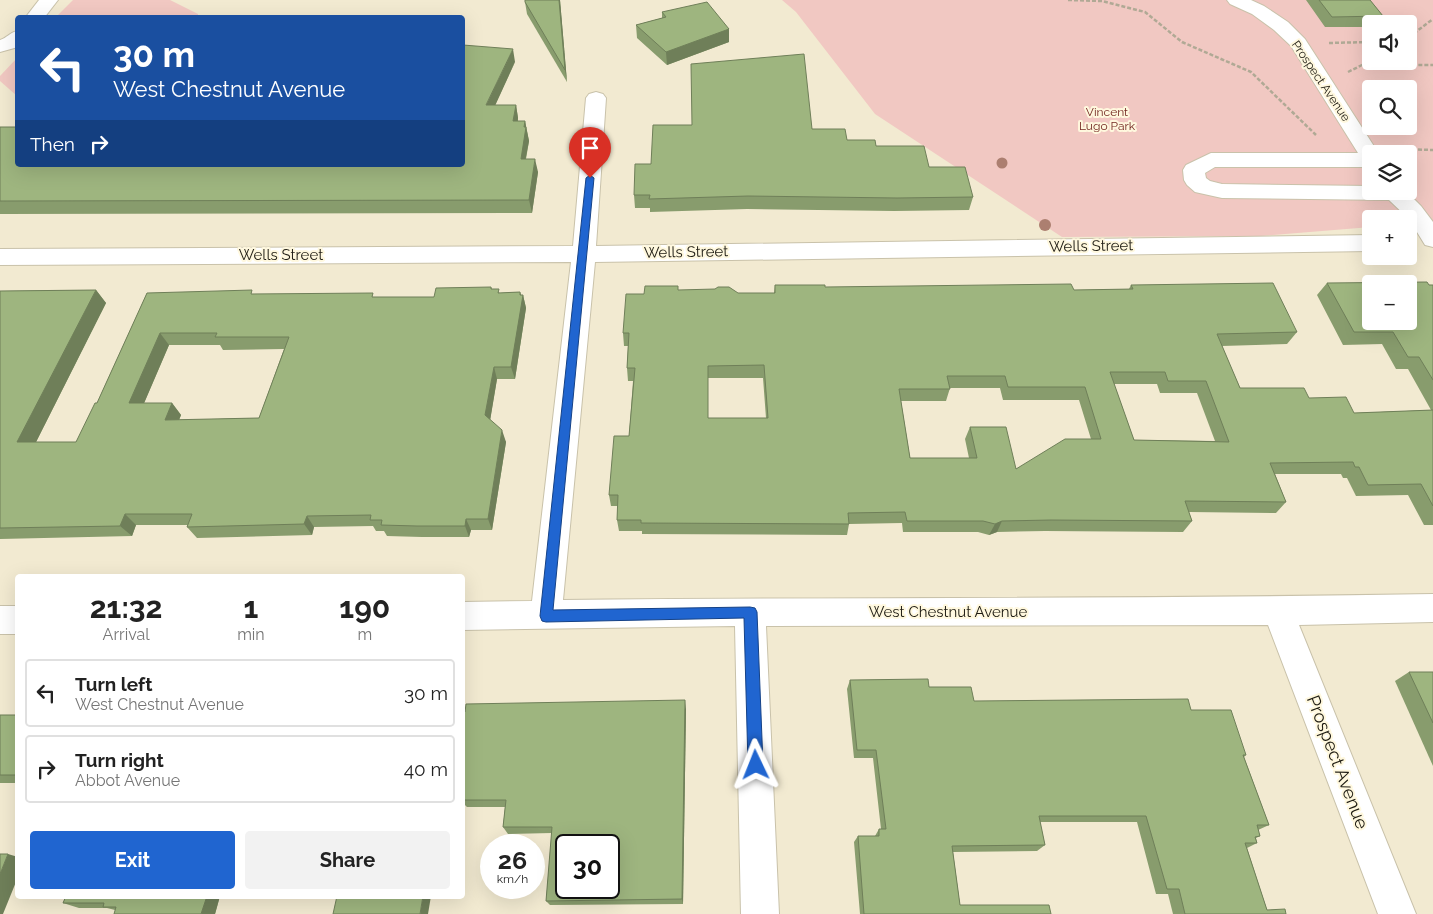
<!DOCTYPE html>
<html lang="en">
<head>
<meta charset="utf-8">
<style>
  body { margin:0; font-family:Raleway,sans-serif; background:#f2f2f2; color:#222; height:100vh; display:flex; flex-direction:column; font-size:19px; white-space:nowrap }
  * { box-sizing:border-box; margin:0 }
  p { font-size:16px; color:#767676 }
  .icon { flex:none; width:28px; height:28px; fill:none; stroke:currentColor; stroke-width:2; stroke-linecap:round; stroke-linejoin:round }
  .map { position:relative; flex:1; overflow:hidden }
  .side { position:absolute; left:15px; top:574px; width:450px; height:325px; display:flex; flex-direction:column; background:#fff; border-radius:5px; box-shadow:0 5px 20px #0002 }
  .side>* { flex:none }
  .top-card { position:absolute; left:15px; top:15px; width:450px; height:152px; border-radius:5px; box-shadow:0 5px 20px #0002; background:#1a4fa0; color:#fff; overflow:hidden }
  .fabs { position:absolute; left:1362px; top:15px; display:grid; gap:10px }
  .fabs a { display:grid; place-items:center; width:55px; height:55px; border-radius:5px; background:#fff; box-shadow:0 5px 20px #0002; font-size:25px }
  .speed { position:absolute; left:480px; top:834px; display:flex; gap:10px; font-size:25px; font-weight:700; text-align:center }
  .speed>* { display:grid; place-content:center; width:65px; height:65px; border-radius:50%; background:#fff; box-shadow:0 5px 20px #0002; line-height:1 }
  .speed small { font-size:12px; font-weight:400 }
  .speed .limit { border:2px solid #111; border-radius:8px; background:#fff; color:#111 }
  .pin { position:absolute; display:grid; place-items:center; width:42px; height:42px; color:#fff; margin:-51px -21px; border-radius:50% 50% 50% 0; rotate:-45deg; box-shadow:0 0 5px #0007 }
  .pin .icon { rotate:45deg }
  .me { position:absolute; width:55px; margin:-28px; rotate:358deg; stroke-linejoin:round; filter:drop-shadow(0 0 4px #0008) }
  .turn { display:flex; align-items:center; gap:18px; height:105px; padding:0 15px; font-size:22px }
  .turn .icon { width:65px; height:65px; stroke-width:2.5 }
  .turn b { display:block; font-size:35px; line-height:42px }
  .then { display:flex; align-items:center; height:48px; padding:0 15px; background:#0003; gap:10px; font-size:19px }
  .eta { display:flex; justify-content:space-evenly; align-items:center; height:85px; text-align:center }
  .eta b { font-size:30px; font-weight:700; line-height:35px }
  .primary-button { display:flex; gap:10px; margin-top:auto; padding:10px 15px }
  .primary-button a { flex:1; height:58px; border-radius:5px; background:#2065d0; color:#fff; font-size:20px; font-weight:700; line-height:58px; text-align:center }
  .primary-button a+a { background:#f2f2f2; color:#222 }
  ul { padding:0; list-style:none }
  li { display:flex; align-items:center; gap:15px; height:68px; margin:0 10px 8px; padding:0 5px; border:2px solid #e0e0e0; border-radius:5px }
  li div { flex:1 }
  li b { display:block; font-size:19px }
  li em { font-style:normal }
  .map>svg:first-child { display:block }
  .green { fill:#f1c8c2; fill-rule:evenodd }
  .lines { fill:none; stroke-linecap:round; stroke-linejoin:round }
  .minor-casing { stroke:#c9c2aa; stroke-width:2 }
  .path { stroke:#b0a995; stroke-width:2.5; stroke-dasharray:4 2; stroke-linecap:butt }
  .minor { fill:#fff; fill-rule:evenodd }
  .tree { fill:#ac7f70 }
  .wall { fill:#889c6d; fill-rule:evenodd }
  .shaded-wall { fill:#6f7f59 }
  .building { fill:#9eb57f; stroke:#6f7f59; fill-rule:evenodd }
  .route { fill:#2065d0; stroke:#154287 }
  .labels { text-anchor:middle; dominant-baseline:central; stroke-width:4; stroke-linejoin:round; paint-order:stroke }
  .far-street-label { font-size:12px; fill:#1e1b12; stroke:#fff8de }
  .far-park-label { font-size:12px; fill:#732721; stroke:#fff8de }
  .street-label { font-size:15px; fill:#1e1b12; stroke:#fff8de }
  .near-street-label { font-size:18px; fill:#1e1b12; stroke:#fff8de }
</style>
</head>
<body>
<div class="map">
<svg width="1433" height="914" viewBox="0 0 1433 914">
  <rect width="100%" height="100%" fill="#f2ead1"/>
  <!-- green -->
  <g class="green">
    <polygon points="73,0 170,0 198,14 198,17 56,17"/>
    <path d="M782,0H1433V226H1409V219H1371V227L1261,236L1062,237L875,114L796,12ZM1371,24H1409V61H1371ZM1371,89H1409V126H1371ZM1371,154H1409V191H1371Z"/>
    <polygon points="17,58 18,96 17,96 0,81 0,76"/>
  </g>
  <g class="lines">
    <!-- minor casing -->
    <g class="minor-casing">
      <g id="minor">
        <polygon points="39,0 58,0 44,18 25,18"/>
        <polygon points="1227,0 1251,0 1264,6 1288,22 1305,39 1379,154 1371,154 1371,167 1215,167 1205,173 1206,178 1210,181 1222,184 1371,186 1371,191 1406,191 1421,206 1433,222 1433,247 1425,245 1409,219 1389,200 1222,198 1195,192 1187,185 1184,180 1183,170 1186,165 1211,153 1358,153 1291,46 1274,30 1252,14 1230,4"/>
        <path d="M18,31V47L0,52V40C7,38 10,32 18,31Z"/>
        <path d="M596,92L603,94L606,98L596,246L1371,235V251L595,262L563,600C853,597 1143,599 1433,594V622L1299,625L1416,914H1378L1268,625L766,626L779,914H741L735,626L462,630V602L532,601L571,262L0,265V249L573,246L586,98L589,94Z"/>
        <rect x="0" y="606" width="18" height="28"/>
      </g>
    </g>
    <!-- path -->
    <g class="path">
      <polyline points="1068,0 1102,1 1145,12 1182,42 1251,72 1316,135"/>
      <polyline points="1409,37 1433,19"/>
      <polyline points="1329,43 1371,42"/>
      <polyline points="1348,72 1362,65 1433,65"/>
      <polyline points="1394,149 1433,150"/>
    </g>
    <!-- minor -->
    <use href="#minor" class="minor"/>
  </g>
  <!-- trees -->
  <g class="tree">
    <circle cx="1002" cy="163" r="5.5"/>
    <circle cx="1045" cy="225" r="6"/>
  </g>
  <!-- wall -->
  <g class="wall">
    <polygon points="560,0 567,82 527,14 525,2"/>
    <polygon points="1306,0 1370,0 1383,16 1378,24 1371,24 1371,27 1325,27"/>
    <polygon points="662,12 729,29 729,42 667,65 637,38 636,25 662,18"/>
    <polygon points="515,62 495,105 516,105 518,118 518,121 525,121 529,141 526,159 538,172 532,213 0,214 0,127 462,165"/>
    <polygon points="812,129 847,140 876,146 929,167 973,197 969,210 894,211 747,209 650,212 650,208 635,208 634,195 651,164"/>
    <path d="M1327,283L1433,285V525H1424L1408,495L1356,496L1347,478H1343L1341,474H1275L1286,502L1276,513L1189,512L1192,521L1183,532L1045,531L997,532L989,535L978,532H903L902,523L849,524L847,535L642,534V531H619L617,520L618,506H611L609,495L629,436L633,381H628L627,368L628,346H624L623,333L644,294L678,290L738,293H774L775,285L825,287L1074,290L1129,289L1131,285L1297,332L1287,344L1222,346L1240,388L1309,398L1354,413L1431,410L1408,369H1396L1382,344L1343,345L1317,295ZM708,378H763L766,418H708ZM1114,384H1157L1160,393H1197L1215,441L1134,440ZM950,388H1000L1003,400H1079L1091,439L1016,469L970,427L965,439L969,458H910L901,401H946Z"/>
    <path d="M491,287L492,289L500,293L520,292L521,295H523L526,308L515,379H497L490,420L506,442L492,530H471L469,537H422L387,536L384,531H376L373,526L314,527L312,535L197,538L187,527L188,525H136L132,536L0,539V291L96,290L106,303L36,442H76L97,403L147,293L255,294L375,297H434ZM169,345H220L223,350L284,349L259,418L179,420L181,415L172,403H144Z"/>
    <polygon points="1409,672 1433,672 1433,766 1395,681"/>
    <polygon points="850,680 929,687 974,701 1191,710 1246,755 1244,757 1269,825 1258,830 1260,836 1256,838 1257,843 1247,848 1267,910 1286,914 1173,914 1168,894 1156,894 1137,822 1040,822 1045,845 1037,851 953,852 960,905 1051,914 860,914 854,842 858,836 875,836 879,829 881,829 873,758 854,758 847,689"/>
    <polygon points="686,709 683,904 550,905 546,901 552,833 508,834 503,827 505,807 467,807 462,802 462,712"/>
    <rect x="0" y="715" width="18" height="68"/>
    <polygon points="66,896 220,896 215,914 115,910 107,908 79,908 63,903"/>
  </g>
  <!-- shaded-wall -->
  <g class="shaded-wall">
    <polygon points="559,0 560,0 567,82 565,70"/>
    <polygon points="729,29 729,42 667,65 666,52"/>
    <polygon points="513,49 515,62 489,119 486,105"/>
    <polygon points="516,105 518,118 516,134 513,121"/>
    <polygon points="525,121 529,141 523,172 521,159"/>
    <polygon points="535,159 538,172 532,213 529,200"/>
    <polygon points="96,290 106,303 30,454 17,442"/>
    <polygon points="520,292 522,300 523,295 526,308 515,379 511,367"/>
    <polygon points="160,333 169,345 139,415 129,403"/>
    <polygon points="494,367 497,379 489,427 485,415"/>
    <polygon points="172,403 181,415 174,432 165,420"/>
    <polygon points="502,430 506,442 492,530 488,519"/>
    <polygon points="125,514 136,525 132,536 120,526"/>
    <polygon points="307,516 314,527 312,535 304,524"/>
    <polygon points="466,519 471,530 469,537 465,526"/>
    <polygon points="1002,521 997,532 989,535 995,524"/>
    <polygon points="685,700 686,709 683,904 682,899"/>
    <polygon points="8,854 18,857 18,877 3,914 0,914 0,874"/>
    <polygon points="207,896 220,896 215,914 201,914"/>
    <polygon points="423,896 431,896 428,914 420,914"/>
  </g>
  <!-- building -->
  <g class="building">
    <polygon points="525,0 559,0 565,70 525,2"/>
    <polygon points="1319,0 1370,0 1383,16 1332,17"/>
    <polygon points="707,2 729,29 666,52 636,25 666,17 662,12"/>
    <polygon points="463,45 513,49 486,105 516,105 513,121 525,121 524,127 526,127 521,159 535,159 529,200 0,201 0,127 18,127 18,165 462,165"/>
    <polygon points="804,54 812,129 845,129 847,140 875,140 876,146 924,146 929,167 965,167 973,197 897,198 748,196 649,199 650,195 634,195 635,164 651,164 653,125 692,125 691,64"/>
    <path d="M1427,282L1429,285H1433V380L1419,357H1408L1393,332H1354L1327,283ZM1371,284H1409V321H1371Z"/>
    <path d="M1273,283L1297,332L1217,334L1240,388H1304L1309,398L1346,397L1354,413L1433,410V506L1421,484L1368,485L1359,467H1355L1353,462L1270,463L1286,502L1185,501L1192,521L1051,520L1002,521L995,524L983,521H907L905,512L848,513L849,524L641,523V520H617L618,495H609L614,436H629L635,368H627L629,333H623L626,294H644L645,286H678V290L715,289L718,287H729L738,293H775V285H825V287L1071,284L1074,290L1133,289L1131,285ZM764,365L768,418H708V366ZM1110,372H1165L1168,381H1206L1229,442L1134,440ZM947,376H1005L1008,387H1085L1101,439H1065L1016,469L1006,427H970L977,458H910L899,389H950Z"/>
    <path d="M491,287V289H499L498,293L520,292V295H523L511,367H494L485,415L502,430L488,519H466L465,526H417L381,525L382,520H370L371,515L307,516L304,524L187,527L192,514H125L120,526L0,528V291L96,290L17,442H76L95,403H97L147,293L252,290L251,294L373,293L372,297H434L436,288ZM160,333H217L215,337H289L259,418L165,420L172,403H129Z"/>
    <polygon points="1409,672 1433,672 1433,723"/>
    <polygon points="928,679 929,687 971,687 974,701 1188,699 1191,710 1231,710 1246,755 1243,755 1269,825 1257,825 1260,836 1255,837 1257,843 1245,843 1267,910 1285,909 1286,914 1185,914 1179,889 1167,889 1146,816 1039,816 1045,845 952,846 960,905 1049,905 1051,914 864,914 858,836 879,836 879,829 886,829 876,750 857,750 850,680"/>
    <path d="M685,700L682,899L546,901L552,827H503L506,800H462V712H465L466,704ZM566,845H609V888H566Z"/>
    <rect x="0" y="715" width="18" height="60"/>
    <polygon points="0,854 8,854 0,874"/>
    <polygon points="66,896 207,896 201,914 114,914 116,907 103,907 104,903 63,903"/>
    <polygon points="337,896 423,896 420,914 333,914"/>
  </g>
  <!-- route -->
  <polygon class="route" points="590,175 594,178 553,610 750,607 755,608 757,612 763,765 760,770 756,772 751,770 748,765 744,618 546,622 542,621 540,616 586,178"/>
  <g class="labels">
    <!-- far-street labels -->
    <g class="far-street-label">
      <text transform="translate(1321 81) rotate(56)">Prospect Avenue</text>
    </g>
    <!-- far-park labels -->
    <g class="far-park-label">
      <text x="1107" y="112">Vincent<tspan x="1107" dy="14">Lugo Park</tspan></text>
    </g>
    <!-- street labels -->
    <g class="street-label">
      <text transform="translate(1091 246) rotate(-1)">Wells Street</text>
      <text transform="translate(686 252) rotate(-1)">Wells Street</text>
      <text x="281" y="255">Wells Street</text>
      <text x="948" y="612">West Chestnut Avenue</text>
    </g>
    <!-- near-street labels -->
    <g class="near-street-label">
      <text transform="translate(1338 762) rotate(69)">Prospect Avenue</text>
    </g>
  </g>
</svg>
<div class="fabs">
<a><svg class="icon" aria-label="sound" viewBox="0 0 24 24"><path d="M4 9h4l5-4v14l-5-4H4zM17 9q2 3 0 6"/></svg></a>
<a><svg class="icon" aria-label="search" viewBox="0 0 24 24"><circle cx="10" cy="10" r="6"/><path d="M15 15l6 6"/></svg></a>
<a><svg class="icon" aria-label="layers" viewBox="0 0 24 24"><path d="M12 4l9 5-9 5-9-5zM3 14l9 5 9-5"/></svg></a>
<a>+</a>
<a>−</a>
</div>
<div class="speed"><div>26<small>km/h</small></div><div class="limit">30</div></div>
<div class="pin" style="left:590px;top:178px;background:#d93025"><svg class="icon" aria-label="arrive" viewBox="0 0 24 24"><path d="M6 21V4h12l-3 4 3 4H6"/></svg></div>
<svg class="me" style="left:756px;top:765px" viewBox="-20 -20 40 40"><path d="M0-17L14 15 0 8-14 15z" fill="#2065d0" stroke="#fff" stroke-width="4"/></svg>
<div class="top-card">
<div class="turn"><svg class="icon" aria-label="left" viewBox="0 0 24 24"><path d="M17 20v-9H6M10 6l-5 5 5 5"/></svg><div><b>30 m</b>West Chestnut Avenue</div></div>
<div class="then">Then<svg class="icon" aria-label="right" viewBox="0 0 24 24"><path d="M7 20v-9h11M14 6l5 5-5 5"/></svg></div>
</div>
<section class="side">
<div class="eta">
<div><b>21:32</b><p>Arrival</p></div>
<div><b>1</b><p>min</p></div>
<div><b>190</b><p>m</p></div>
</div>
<ul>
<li><svg class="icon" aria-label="left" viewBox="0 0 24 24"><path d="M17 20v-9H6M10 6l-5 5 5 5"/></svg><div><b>Turn left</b><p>West Chestnut Avenue</p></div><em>30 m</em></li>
<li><svg class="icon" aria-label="right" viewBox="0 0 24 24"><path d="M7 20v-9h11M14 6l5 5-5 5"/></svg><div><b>Turn right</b><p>Abbot Avenue</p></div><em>40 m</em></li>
</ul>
<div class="primary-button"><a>Exit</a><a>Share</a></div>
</section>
</div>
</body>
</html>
